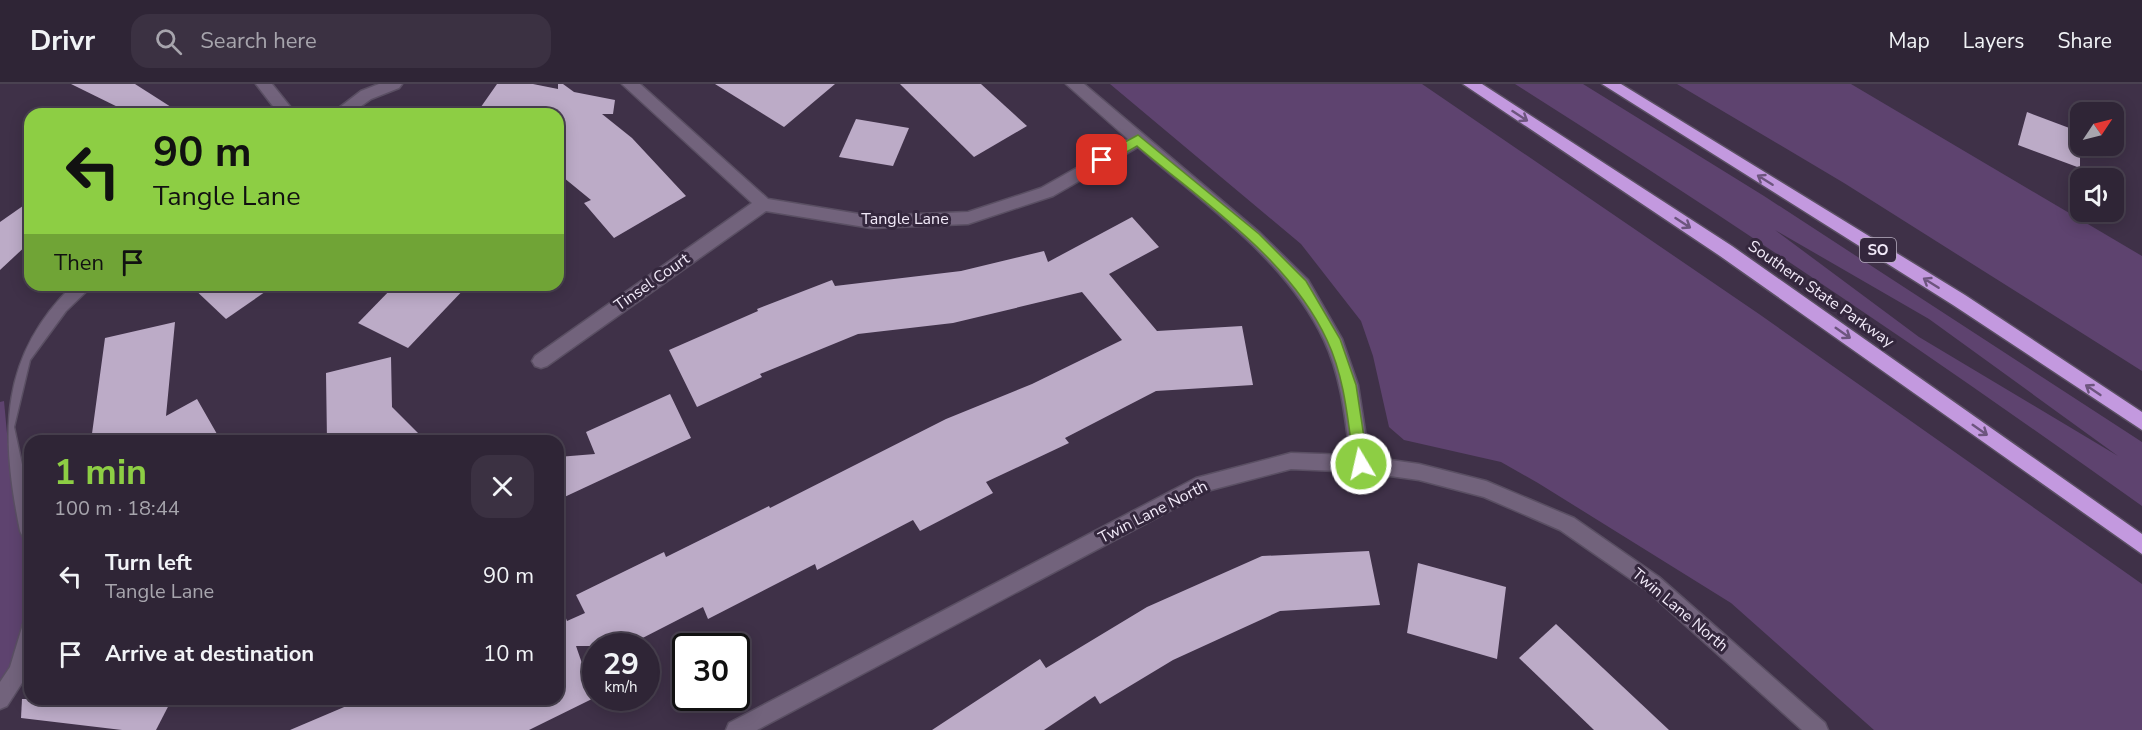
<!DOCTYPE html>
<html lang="en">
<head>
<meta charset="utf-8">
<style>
  body { margin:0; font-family:"Nunito Sans",sans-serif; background:#3b3142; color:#f1f3f6; height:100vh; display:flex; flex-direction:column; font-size:22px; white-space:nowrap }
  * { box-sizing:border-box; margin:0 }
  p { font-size:20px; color:#a7a5ad }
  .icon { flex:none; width:33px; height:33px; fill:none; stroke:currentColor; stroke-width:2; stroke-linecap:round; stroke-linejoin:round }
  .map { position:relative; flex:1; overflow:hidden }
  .details { position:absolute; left:24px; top:351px; width:540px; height:270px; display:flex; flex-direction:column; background:#2f2536; border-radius:18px; box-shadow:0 3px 15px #0003,0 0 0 2px #4a4251 }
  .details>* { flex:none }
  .banner { position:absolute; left:24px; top:24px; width:540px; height:183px; border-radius:18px; box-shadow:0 3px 15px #0003,0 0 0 2px #4a4251; background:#8dce44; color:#111; overflow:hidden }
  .needle { width:39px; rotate:55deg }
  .buttons { position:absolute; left:2070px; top:18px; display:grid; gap:12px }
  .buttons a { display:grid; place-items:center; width:54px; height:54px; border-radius:12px; background:#2f2536; box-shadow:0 3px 15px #0003,0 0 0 2px #4a4251; font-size:30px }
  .speed { position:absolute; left:582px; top:549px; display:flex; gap:12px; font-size:30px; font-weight:700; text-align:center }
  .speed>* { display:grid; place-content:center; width:78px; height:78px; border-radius:50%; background:#2f2536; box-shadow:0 3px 15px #0003,0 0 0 2px #4a4251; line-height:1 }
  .speed small { font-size:15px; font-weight:400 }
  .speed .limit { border:3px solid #111; border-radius:9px; background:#fff; color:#111 }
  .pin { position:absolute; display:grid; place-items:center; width:51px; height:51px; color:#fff; margin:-26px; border-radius:12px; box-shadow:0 3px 9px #0006 }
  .me { position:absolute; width:66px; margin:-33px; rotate:351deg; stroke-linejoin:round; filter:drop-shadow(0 0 4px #0008) }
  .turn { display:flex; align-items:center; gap:21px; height:126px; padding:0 30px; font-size:27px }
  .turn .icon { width:78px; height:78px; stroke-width:2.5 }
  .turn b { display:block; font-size:42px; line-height:51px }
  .then { display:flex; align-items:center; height:57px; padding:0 30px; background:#0003; gap:12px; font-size:22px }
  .round { display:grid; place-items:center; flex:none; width:63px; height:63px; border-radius:18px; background:#3b3142 }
  .head { display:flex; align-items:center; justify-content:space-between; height:102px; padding:0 30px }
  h1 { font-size:36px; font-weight:700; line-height:45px; color:#8dce44 }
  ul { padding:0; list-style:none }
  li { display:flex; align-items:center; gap:18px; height:78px; padding:0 30px }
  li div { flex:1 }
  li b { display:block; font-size:22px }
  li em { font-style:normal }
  header { display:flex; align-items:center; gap:36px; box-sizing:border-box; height:84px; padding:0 30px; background:#2f2536; border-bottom:2px solid #4a4251 }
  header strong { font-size:28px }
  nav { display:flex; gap:33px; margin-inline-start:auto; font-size:21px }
  .search { width:420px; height:54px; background:#3b3142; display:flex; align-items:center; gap:15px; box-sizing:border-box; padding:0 21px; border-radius:18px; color:#a7a5ad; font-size:22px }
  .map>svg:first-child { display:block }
  .green { fill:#5e436f; fill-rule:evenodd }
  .building { fill:#bcabc7 }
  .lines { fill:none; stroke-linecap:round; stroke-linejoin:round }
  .street-casing { stroke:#5a4f63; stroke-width:3 }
  .highway-casing { stroke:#5a4f63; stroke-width:3 }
  .street { fill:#72637c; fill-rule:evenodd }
  .highway { fill:#c399df; fill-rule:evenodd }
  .oneway { stroke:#6d557e }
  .route { fill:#8dce44; stroke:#5c862c; stroke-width:1.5 }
  .labels { text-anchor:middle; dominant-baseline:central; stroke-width:6; stroke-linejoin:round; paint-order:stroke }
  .shield { fill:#34273d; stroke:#b9b0c1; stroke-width:1.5 }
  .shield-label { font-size:15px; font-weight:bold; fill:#f2eaf9 }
  .street-label { font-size:16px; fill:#f2eaf9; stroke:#34273d }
</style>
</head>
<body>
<header>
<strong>Drivr</strong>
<div class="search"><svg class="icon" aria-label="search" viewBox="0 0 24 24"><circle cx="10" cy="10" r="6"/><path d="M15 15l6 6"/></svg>Search here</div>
<nav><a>Map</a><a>Layers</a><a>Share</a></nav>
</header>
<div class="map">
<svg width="2142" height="646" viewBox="0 0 2142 646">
  <rect width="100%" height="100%" fill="#3f3148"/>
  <!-- green -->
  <g class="green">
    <polygon points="1110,0 1422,0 1759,230 2142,500 2142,646 1874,646 1731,519 1538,399 1501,378 1404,356 1389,343 1373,272 1361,237 1301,160"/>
    <path d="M1515,0H1583L1764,112L2142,358V422C1937,276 1728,134 1515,0ZM1775,146L1929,235L2118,372L1919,253Z"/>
    <polygon points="1677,0 1851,0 2142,172 2142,287 1844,99"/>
    <polygon points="4,317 12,403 30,461 30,526 14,589 0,609 0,318"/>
  </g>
  <!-- building -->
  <g class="building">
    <polygon points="71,0 135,0 182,30 132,30"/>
    <polygon points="497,0 533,0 558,5 558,0 563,0 574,8 615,16 613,30 602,30 632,54 686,112 614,154 584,119 591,116 558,89 558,30 476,30"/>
    <polygon points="715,0 835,0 784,43"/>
    <polygon points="900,0 981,0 1027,42 974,73"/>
    <polygon points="2027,28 2080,48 2080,84 2018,61"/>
    <polygon points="856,35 909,44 893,82 839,73"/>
    <polygon points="30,117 30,158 0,186 0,138"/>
    <polygon points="1132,133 1159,163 1109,190 1157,247 1242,242 1253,301 1156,307 1065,354 1069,359 986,398 993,409 920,447 913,436 817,486 815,480 708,535 703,523 627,562 576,562 594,614 529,646 290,646 363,615 558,615 558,525 562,524 567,537 585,529 576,511 664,468 666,473 769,422 770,424 946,335 1032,300 1122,256 1082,208 953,239 858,250 760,290 762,293 697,323 669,266 758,227 757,225 832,196 835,202 961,187 1044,167 1048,178"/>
    <polygon points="190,201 275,201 226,235"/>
    <polygon points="395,201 468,201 408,264 358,239"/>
    <polygon points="175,238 166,332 197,315 221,357 91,357 105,254"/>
    <polygon points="391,273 392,323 426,357 327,357 326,289"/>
    <polygon points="670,310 691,354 558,416 558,373 595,370 586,348"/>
    <polygon points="1369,467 1380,521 1280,527 1173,576 1100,620 1095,612 1044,646 932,646 1040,575 1046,584 1147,523 1262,472"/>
    <polygon points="1418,479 1506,503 1497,575 1407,549"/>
    <polygon points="1556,540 1669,646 1594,646 1519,574"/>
    <polygon points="22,615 172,615 156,646 122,646 21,634"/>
  </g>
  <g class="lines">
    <!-- street casing -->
    <g class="street-casing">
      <g id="street">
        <polygon points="256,0 272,0 296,30 279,30"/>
        <polygon points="379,0 402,0 399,4 371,15 350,30 331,30 361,7"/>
        <path d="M622,0H640L768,115L871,132L968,128L1041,104L1128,55L1066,0H1084L1260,149L1308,196L1342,255L1358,301L1369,373L1419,380L1486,397L1574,434L1659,493L1825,639L1828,646H1802L1645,505L1560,446L1484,413L1419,396L1361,388L1291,385L1207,407L757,646H726L729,639L1196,394L1291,369L1350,371C1345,332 1341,292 1324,256C1286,175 1204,120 1138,63L1053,112L968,140L871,144L766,127L547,282L541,284L535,282L532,277L535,272L752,119Z"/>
        <path d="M73,201H93L66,227L30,276L14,343L30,418V456L23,453L20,447C0,348 0,272 73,201Z"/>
        <polygon points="30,537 29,588 7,622 0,625 0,598 10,583 23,540"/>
      </g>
    </g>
    <!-- highway casing -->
    <g class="highway-casing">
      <g id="highway">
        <polygon points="1463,0 1482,0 1732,162 2142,450 2142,470 1720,172"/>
        <polygon points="1602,0 1621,0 1965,211 2142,328 2142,346 1953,221"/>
      </g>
    </g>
    <!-- street -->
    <use href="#street" class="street"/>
    <!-- highway -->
    <use href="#highway" class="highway"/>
  </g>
  <!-- one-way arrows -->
  <defs><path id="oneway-shaft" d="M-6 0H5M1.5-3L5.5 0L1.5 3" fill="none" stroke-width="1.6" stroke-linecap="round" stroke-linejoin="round" transform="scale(1.5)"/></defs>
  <g class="oneway">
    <use href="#oneway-shaft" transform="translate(1520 32) rotate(33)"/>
    <use href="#oneway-shaft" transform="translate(1765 96) rotate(-148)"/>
    <use href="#oneway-shaft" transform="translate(1683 139) rotate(33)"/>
    <use href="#oneway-shaft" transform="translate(1931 199) rotate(-148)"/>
    <use href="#oneway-shaft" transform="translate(1843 249) rotate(35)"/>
    <use href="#oneway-shaft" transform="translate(2093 306) rotate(-146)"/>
    <use href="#oneway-shaft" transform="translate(1980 346) rotate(35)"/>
  </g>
  <!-- route -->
  <path class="route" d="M1138,51L1259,150L1306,197L1340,255L1356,301L1368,380L1366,384H1356L1354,380C1348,338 1345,294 1327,256C1289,174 1204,119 1137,62L1106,80H1097V73Z"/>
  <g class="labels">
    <!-- shield labels -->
    <rect class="shield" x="1860" y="154" width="36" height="24" rx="4.5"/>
    <g class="shield-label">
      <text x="1878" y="166">SO</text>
    </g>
    <!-- street labels -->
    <g class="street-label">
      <text x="905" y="135">Tangle Lane</text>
      <text transform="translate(652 198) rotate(-35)">Tinsel Court</text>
      <text transform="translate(1821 210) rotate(35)">Southern State Parkway</text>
      <text transform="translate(1153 428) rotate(-27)">Twin Lane North</text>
      <text transform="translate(1680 526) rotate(40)">Twin Lane North</text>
    </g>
  </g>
</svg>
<div class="buttons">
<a><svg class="needle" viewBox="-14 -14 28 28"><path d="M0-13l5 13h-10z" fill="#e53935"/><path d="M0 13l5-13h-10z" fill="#a7a5ad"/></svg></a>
<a><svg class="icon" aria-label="sound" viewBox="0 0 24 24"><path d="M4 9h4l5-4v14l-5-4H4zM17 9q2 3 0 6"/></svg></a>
</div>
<div class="speed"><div>29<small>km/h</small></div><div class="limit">30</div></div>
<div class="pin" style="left:1102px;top:76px;background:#d93025"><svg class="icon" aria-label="arrive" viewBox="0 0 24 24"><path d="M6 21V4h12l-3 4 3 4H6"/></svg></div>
<svg class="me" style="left:1361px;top:380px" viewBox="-20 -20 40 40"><circle r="17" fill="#8dce44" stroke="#fff" stroke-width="3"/><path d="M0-11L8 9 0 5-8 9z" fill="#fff"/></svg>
<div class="banner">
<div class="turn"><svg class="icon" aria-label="left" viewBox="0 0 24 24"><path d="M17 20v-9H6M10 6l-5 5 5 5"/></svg><div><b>90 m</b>Tangle Lane</div></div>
<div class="then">Then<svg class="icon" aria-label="arrive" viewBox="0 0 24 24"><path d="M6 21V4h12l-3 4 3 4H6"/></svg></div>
</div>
<section class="details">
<div class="head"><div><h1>1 min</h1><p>100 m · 18:44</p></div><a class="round"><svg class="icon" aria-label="close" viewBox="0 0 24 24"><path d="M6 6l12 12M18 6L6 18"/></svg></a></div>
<ul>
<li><svg class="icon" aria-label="left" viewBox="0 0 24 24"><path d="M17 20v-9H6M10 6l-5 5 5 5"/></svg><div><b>Turn left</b><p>Tangle Lane</p></div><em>90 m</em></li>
<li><svg class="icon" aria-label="arrive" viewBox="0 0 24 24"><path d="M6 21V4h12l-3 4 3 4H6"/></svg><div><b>Arrive at destination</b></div><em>10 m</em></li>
</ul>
</section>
</div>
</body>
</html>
